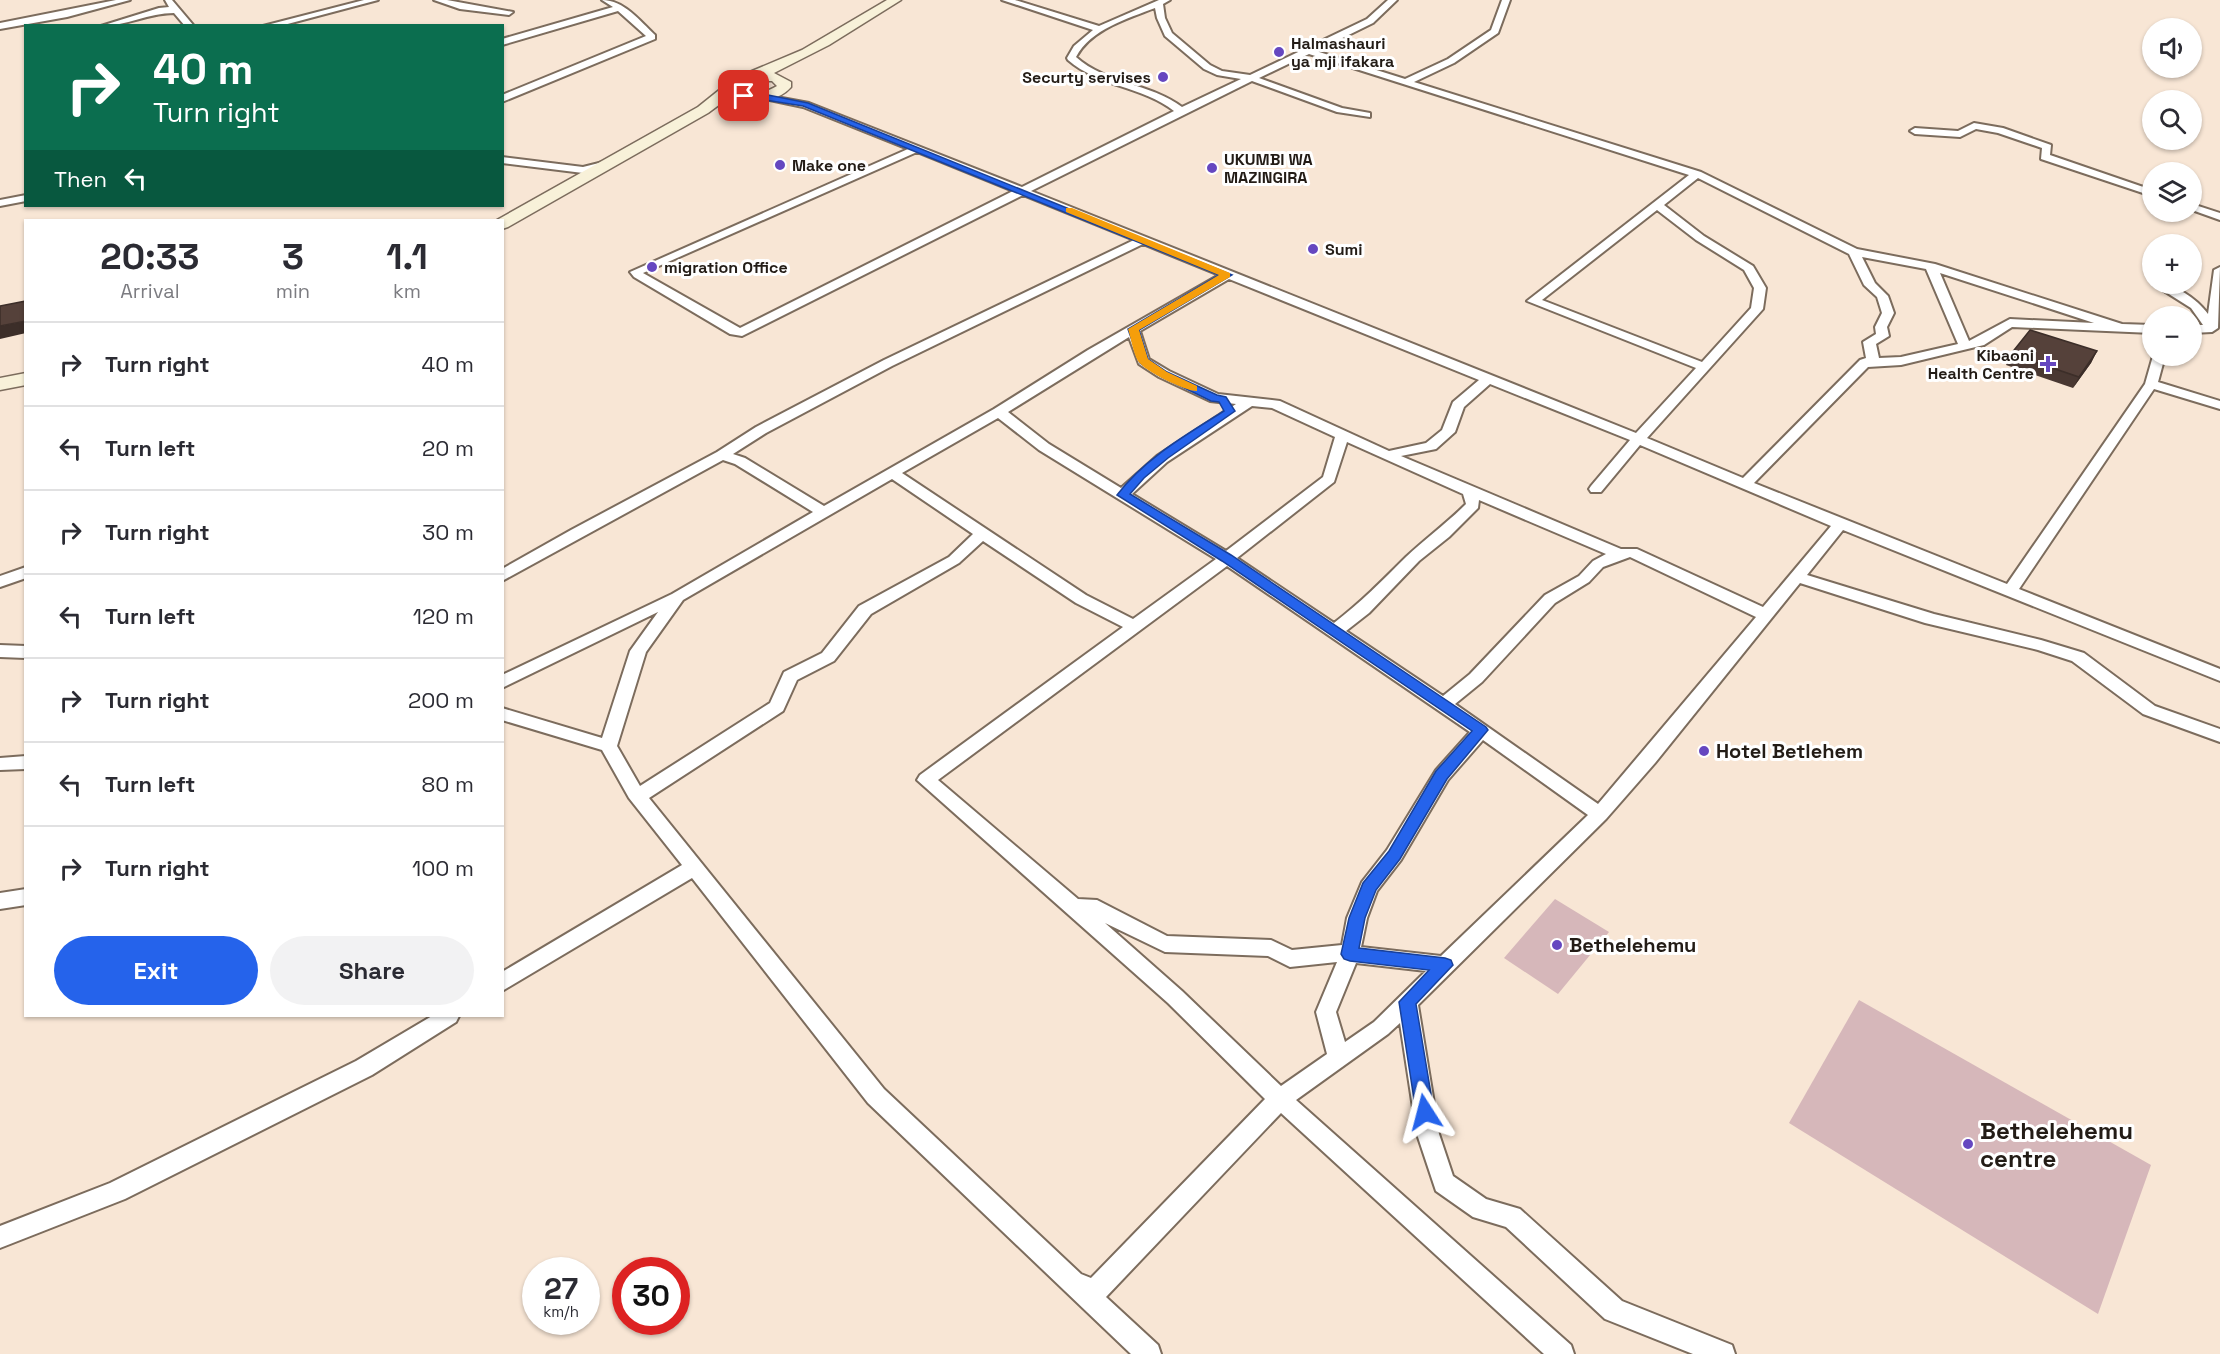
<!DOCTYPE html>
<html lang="en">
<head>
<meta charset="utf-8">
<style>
  body { margin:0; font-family:"Space Grotesk",sans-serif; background:#f2f2f3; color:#2b2b33; height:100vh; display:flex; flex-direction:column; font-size:22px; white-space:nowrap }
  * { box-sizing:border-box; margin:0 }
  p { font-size:20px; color:#7c7c81 }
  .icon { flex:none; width:33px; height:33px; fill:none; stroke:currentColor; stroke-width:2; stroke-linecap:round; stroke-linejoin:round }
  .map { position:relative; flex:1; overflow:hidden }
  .side { position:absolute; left:24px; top:219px; width:480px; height:798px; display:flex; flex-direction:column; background:#fff; border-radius:0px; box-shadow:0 2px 4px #0004 }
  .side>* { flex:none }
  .top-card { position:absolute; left:24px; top:24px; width:480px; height:183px; border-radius:0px; box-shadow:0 2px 4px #0004; background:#0b6e4f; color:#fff; overflow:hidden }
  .buttons { position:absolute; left:2142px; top:18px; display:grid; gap:12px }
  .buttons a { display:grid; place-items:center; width:60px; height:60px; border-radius:50%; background:#fff; box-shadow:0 2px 4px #0004; font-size:30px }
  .speed { position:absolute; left:522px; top:1257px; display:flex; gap:12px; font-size:30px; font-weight:700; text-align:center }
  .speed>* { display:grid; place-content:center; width:78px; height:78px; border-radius:50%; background:#fff; box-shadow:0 2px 4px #0004; line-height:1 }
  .speed small { font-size:15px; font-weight:400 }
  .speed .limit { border:9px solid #d22; background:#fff; color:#111 }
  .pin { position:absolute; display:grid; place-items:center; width:51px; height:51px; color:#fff; margin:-26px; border-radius:12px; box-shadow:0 3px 9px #0006 }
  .me { position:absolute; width:66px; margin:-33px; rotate:351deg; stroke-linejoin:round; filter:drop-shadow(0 0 4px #0008) }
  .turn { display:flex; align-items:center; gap:21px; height:126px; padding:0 30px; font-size:27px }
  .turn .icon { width:78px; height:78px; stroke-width:2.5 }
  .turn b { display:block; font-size:42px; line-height:51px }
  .then { display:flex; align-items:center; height:57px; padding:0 30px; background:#0003; gap:12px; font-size:22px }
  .eta { display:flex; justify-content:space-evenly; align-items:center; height:102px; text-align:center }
  .eta b { font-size:36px; font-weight:600; line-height:42px }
  .primary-button { display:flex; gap:12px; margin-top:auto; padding:12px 30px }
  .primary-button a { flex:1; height:69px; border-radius:36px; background:#2563eb; color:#fff; font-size:24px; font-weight:600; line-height:69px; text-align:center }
  .primary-button a+a { background:#f2f2f3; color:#2b2b33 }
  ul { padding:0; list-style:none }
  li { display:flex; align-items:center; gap:18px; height:84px; padding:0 30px; border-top:2px solid #e1e1e2 }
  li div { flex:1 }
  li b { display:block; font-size:22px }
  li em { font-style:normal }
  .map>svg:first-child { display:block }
  .green { fill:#d6b7ba }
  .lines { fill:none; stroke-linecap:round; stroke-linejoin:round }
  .street-casing { stroke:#7c6c5d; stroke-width:4 }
  .secondary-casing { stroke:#7c6c5d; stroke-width:3 }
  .street { fill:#fff; fill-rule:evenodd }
  .secondary { fill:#f8f1d9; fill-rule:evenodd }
  .wall { fill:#493832 }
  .shaded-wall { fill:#3c2e29 }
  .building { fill:#55413a; stroke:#3c2e29; stroke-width:1.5 }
  .route { fill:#2563eb; stroke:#184099; stroke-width:1.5 }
  .slow { fill:#f59e0b }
  .poi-dot { fill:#6547c0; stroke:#fff; stroke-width:2 }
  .labels { text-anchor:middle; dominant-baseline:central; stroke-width:6; stroke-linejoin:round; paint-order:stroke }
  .far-poi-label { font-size:16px; font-weight:bold; fill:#231c16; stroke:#fff; text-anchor:start }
  .poi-label { font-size:20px; font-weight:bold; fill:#231c16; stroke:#fff; text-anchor:start }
  .near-poi-label { font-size:24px; font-weight:bold; fill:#231c16; stroke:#fff; text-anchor:start }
</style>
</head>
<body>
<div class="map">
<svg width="2220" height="1354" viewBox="0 0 2220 1354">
  <rect width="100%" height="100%" fill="#f8e6d5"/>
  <!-- green -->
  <g class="green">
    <polygon points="1555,899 1609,932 1558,994 1504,958"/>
    <polygon points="1859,1000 2151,1165 2098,1314 1789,1123"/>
  </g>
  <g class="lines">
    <!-- street casing -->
    <g class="street-casing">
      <g id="street">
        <polygon points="116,0 130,0 67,17 0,29 0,23"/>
        <path d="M165,0H172L194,26H185L174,13C149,13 126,26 101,26L159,8L169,7Z"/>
        <polygon points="364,0 378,0 280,26 263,26"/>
        <polygon points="434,0 447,0 513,12 509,15 460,9"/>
        <path d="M602,0C624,0 640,21 655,35V39L502,102V95L646,36L618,11L502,45V39L613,7Z"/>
        <path d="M1002,0H1015L1099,26L1159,0H1170L1163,4L1165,18L1172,33L1210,65L1222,71L1250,75L1367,19L1388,0H1397L1373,23L1316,51L1405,79L1448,59L1491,30L1502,0H1510L1498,33L1454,63L1414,82L1701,172L1857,249L1935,264L2122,324L2152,325V333L2012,327L1984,345L1901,365L1868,367L1754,483L2007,584L2145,384L2153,356H2165L2158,382L2220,401V409L2154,389L2019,589L2220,669V681L1843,530L1807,575L1934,614L2041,640L2084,653L2155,706L2220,729V742L2143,714L2072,661L2038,650L1925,623L1800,583L1655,763L1606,819L1418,1005L1439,1134L1453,1176L1486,1199L1520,1209L1622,1301L1732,1345L1735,1354H1693L1605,1319L1506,1227L1473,1217L1436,1191L1417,1134L1400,1023L1388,1034L1296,1100L1571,1345L1574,1354H1544L1281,1113L1106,1297L1158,1345L1161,1354H1131L868,1103L692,878L502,991V972L682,865L629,798L602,750L502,720V708L602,738L630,651L658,612L502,688V675L672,594L813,512L735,464L723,460L502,581V569L571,530L717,452L756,427L884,360L1134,240L1023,195L742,336L730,334L634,277L630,272L908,149L803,107L760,98V94L809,103L1022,187L1174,111C1142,86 1099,87 1068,60L1067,58L1074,46L1093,30ZM1155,8L1157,18L1165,36L1204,69L1217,75L1241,79L1182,107C1150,83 1106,84 1076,57C1091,29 1127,19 1155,8ZM1309,54L1689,175L1527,301L1696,368L1636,433L1031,191L1252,81L1337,112L1370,117V113L1342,108L1259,78ZM917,152L1013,191L740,328L643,273ZM1698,178L1849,254L1864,285L1877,297L1882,313L1875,327L1876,334L1863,342L1866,358L1860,360L1743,478L1647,438L1763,309L1766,288L1753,266L1704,236L1664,205ZM1657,210L1696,240L1744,270L1754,288L1751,308L1702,362L1542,300ZM1143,244L1219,275L1088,350L994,409L824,506L745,458L733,454L766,433L892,366ZM1862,257L1926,269L1958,344L1901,357L1879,358L1876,344L1889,336L1887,327L1894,313L1888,296L1875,283ZM1940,273L2094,323L2010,319L1969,341ZM1229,279L1479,380L1453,402L1442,430L1426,443L1389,451L1280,401L1218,394L1169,371L1149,359L1140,331ZM1129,337L1139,364L1159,377L1210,401L1236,404L1157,456L1121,488L1049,444L1008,412ZM1490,384L1630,440L1591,486L1589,489L1591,492H1601L1640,445L1831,526L1763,607L1637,549H1621L1401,456L1436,449L1455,432L1464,407ZM1252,406L1272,408L1335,437L1323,477L1226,551L1132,494L1167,462ZM998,418L1039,450L1216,559L1133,619L1086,595L902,473ZM1347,442L1463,494L1466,504C1447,523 1425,539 1406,557C1383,580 1360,603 1334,623L1237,558L1334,482ZM892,479L973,534L949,557L859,606L822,653L784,672L770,703L640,786L617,746L646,652L683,600ZM1479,500L1606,554L1593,561L1579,576L1545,595L1470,674L1443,696L1346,631L1369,613L1419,561L1449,537L1478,508ZM983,541L1076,603L1123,627L920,775L917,780L1168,1003L1265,1099L1091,1278L1081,1274L884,1089L649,798L783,711L797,680L834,661L871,614L959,563ZM1630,557L1756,617L1598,804L1455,704L1482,682L1555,603L1589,582L1603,567ZM1227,566L1470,732L1436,770L1387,850L1362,882L1347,918L1342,945L1292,950L1271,940L1167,936L1097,900L1078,899L938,780ZM1483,740L1588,815L1441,956L1361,947L1367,918L1377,891L1401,860L1448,780ZM1105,923L1165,952L1268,956L1290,967L1337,962L1316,1012L1327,1054L1281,1086L1182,991ZM1356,963L1426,971L1374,1022L1345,1042L1336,1012Z"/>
        <polygon points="1974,123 2003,128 2051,145 2050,155 2152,190 2152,196 2041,159 2042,148 1998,133 1976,129 1960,137 1915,134 1910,131 1915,128 1958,131"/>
        <polygon points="502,157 583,167 607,161 612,164 583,173 502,163"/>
        <polygon points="26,195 26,201 0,206 0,200"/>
        <polygon points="2192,204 2220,213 2220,220 2192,210"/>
        <path d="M2220,267L2218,328L2212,332L2192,333V325H2203L2191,308L2153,284C2173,282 2196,298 2208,314L2214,270Z"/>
        <polygon points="26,567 26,578 0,587 0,576"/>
        <polygon points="0,645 26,646 26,658 0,657"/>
        <polygon points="26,756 26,769 0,770 0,758"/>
        <polygon points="26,889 26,905 0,909 0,893"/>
        <polygon points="432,1016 459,1016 456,1022 372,1075 125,1199 0,1248 0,1226 110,1183 356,1061"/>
      </g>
    </g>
    <!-- secondary casing -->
    <g class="secondary-casing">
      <g id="secondary">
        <path d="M887,0H901L829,45L774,73L791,82V87C777,103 749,105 731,96L708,113L508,227L502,229V220H497L698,107L733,79L802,50ZM757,81H772L777,86C765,93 752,96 740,89L743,85Z"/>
        <polygon points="26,373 26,385 0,390 0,378"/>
      </g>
    </g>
    <!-- street -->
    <use href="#street" class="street"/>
    <!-- secondary -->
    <use href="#secondary" class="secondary"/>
  </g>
  <!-- wall -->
  <polygon class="wall" points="2097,351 2091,363 2073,388 2006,365 2011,354"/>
  <!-- shaded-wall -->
  <g class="shaded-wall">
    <polygon points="26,321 26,333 0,339 0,326"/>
    <polygon points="2097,351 2091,363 2073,388 2079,377"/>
  </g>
  <!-- building -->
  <g class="building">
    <polygon points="26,301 26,321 0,326 0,306"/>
    <polygon points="2030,330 2097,351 2079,377 2011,354"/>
  </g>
  <!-- route -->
  <path class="route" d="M741,94H763L808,103L1232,275L1139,330L1148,359L1167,372L1217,395L1226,397L1235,411L1168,458L1144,478L1130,494L1231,555L1486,727L1488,730L1447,779L1400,859L1376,890L1365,918L1359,948L1445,958L1451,960L1453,965L1416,1004L1434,1112L1431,1118L1425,1121L1418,1118L1416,1112L1399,1002L1429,970L1350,961L1344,959L1341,954L1349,918L1363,883L1389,851L1436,771L1472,731L1222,561L1117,495C1145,458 1186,435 1224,411L1219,402L1211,401L1160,376L1140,363L1128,329L1219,275L803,106L740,96Z"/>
  <!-- slow -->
  <path class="slow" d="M1066,208H1072L1230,273V277L1139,330L1148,359L1167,372L1197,386V391C1187,392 1144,371 1138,361C1133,352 1131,338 1128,329L1219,275L1066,212Z"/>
  <!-- markers -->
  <g class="poi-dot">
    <circle cx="1279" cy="52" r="6"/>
    <circle cx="1163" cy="77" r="6"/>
    <circle cx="780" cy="165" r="6"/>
    <circle cx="1212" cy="168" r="6"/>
    <circle cx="1313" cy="249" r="6"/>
    <circle cx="652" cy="267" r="6"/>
    <path d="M2045 355h6v6h6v6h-6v6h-6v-6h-6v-6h6z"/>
    <circle cx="1704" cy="751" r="6"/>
    <circle cx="1557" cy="945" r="6"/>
    <circle cx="1968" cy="1144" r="6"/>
  </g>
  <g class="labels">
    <!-- far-poi labels -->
    <g class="far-poi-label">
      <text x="1291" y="43">Halmashauri<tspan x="1291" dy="18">ya mji ifakara</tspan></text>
      <text x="1151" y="77" text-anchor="end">Securty servises</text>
      <text x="1224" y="159">UKUMBI WA<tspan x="1224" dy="18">MAZINGIRA</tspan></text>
      <text x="792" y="165">Make one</text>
      <text x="1325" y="249">Sumi</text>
      <text x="664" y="267">migration Office</text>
      <text x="2034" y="355" text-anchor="end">Kibaoni<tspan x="2034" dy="18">Health Centre</tspan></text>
    </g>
    <!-- poi labels -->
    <g class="poi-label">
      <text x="1716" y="751">Hotel Betlehem</text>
      <text x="1569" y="945">Bethelehemu</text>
    </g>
    <!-- near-poi labels -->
    <g class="near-poi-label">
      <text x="1980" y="1130">Bethelehemu<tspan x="1980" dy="28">centre</tspan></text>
    </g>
  </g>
</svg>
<div class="buttons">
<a><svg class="icon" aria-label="sound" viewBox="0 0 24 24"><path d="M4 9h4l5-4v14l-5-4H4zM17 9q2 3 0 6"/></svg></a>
<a><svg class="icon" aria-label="search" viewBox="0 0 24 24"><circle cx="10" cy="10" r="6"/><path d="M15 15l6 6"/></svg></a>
<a><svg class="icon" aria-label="layers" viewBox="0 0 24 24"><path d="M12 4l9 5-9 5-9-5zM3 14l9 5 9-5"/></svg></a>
<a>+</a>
<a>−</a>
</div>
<div class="speed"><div>27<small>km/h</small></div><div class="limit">30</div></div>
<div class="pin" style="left:744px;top:96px;background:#d93025"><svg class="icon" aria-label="arrive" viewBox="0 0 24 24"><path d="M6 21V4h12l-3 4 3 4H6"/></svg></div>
<svg class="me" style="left:1425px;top:1112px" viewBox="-20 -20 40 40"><path d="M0-17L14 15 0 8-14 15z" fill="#2563eb" stroke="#fff" stroke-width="4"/></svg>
<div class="top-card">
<div class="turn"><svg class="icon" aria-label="right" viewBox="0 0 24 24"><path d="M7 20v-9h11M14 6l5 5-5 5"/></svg><div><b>40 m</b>Turn right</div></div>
<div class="then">Then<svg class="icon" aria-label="left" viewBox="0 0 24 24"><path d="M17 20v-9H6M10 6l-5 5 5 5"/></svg></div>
</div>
<section class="side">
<div class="eta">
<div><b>20:33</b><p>Arrival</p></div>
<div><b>3</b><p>min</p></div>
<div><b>1.1</b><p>km</p></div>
</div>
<ul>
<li><svg class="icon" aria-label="right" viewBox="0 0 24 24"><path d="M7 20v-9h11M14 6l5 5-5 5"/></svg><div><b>Turn right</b></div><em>40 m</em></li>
<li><svg class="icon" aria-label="left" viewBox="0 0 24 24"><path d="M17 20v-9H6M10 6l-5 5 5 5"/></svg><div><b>Turn left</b></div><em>20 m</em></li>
<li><svg class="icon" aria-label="right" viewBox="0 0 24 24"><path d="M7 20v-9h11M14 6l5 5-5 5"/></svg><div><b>Turn right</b></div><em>30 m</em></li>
<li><svg class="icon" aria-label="left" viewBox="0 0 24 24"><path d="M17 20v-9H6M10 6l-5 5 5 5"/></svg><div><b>Turn left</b></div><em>120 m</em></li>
<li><svg class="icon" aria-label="right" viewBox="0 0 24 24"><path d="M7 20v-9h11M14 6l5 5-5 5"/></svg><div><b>Turn right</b></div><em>200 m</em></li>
<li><svg class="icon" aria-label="left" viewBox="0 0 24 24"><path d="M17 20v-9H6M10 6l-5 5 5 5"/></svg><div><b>Turn left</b></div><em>80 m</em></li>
<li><svg class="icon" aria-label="right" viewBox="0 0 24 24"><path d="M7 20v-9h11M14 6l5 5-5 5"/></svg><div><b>Turn right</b></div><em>100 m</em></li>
</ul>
<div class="primary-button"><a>Exit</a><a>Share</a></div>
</section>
</div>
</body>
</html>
